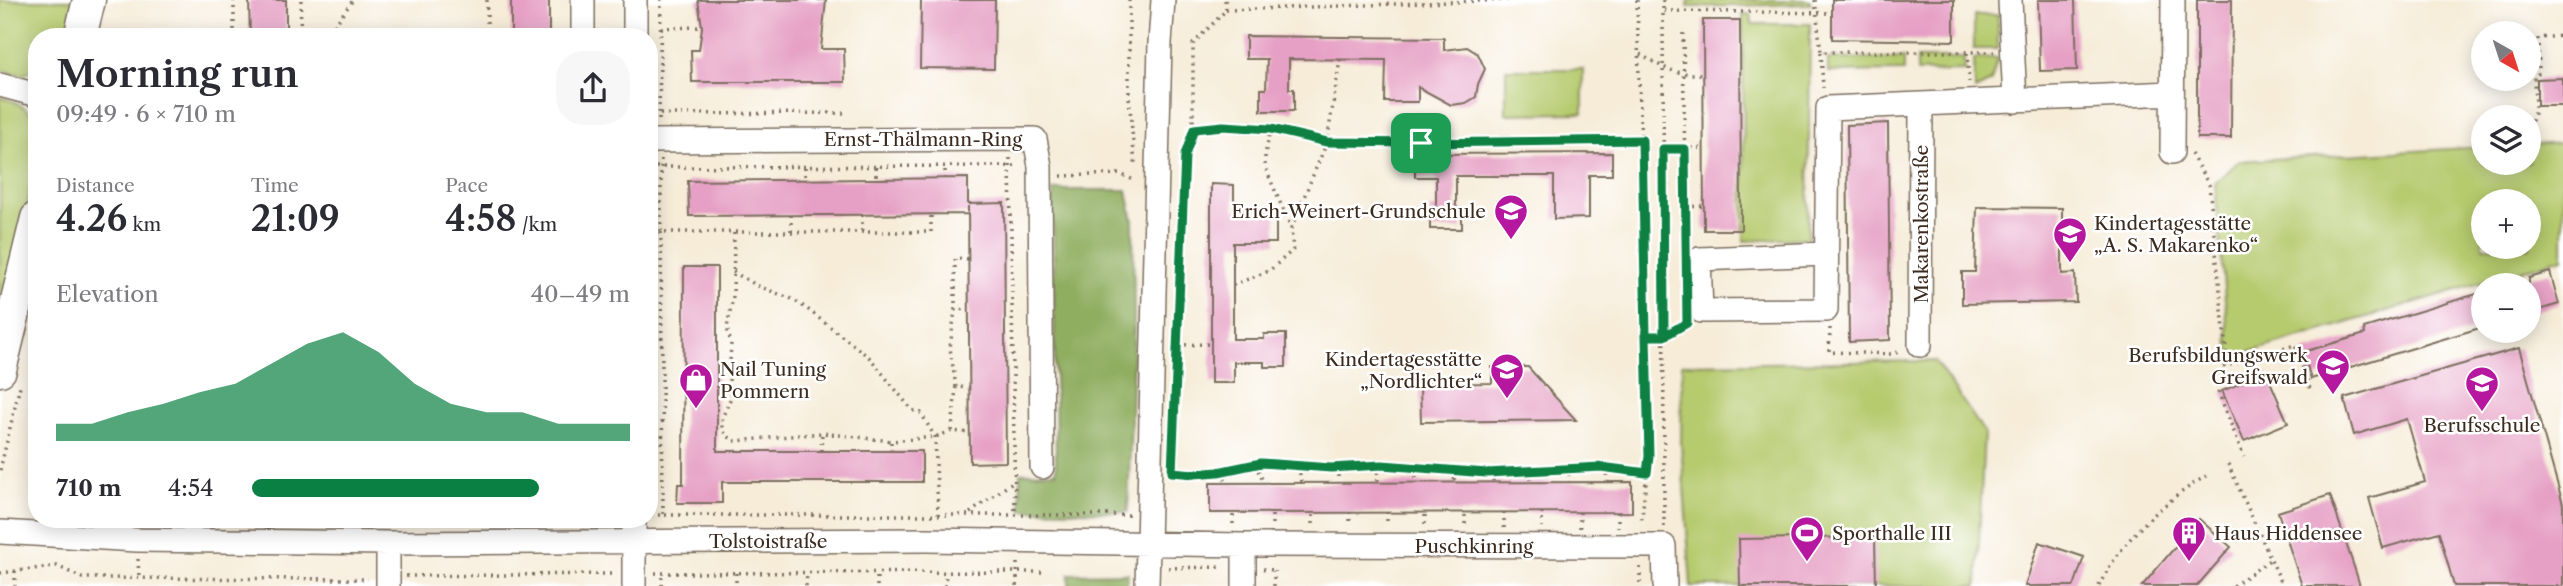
<!DOCTYPE html>
<html lang="en">
<head>
<meta charset="utf-8">
<style>
  :root { --surface:#fff; --page:#f7f7f7; --text:#2b2b33; --muted:#7c7c81; --accent:#0b8043 }
  body { margin:0; font-family:"Libre Caslon Text",serif; background:var(--page); color:var(--text); height:100vh; display:flex; flex-direction:column; font-size:26px; white-space:nowrap }
  * { box-sizing:border-box; margin:0 }
  p { font-size:23px; color:var(--muted) }
  .icon { flex:none; width:38px; height:38px; fill:none; stroke:currentColor; stroke-width:2; stroke-linecap:round; stroke-linejoin:round }
  .map { position:relative; flex:1; overflow:hidden }
  .sheet { position:absolute; left:28px; top:28px; width:630px; height:500px; display:flex; flex-direction:column; background:var(--surface); border-radius:28px; box-shadow:0 4px 18px #0003 }
  .sheet>* { flex:none }
  .needle { width:46px; rotate:141deg }
  .tools { position:absolute; left:2471px; top:21px; display:grid; gap:14px }
  .tools a { display:grid; place-items:center; width:70px; height:70px; border-radius:50%; background:var(--surface); box-shadow:0 4px 18px #0003; font-size:35px }
  .pin { position:absolute; display:grid; place-items:center; width:60px; height:60px; color:#fff; margin:-30px; border-radius:14px; box-shadow:0 4px 10px #0006 }
  .round { display:grid; place-items:center; flex:none; width:74px; height:74px; border-radius:28px; background:var(--page) }
  .overview { display:flex; align-items:center; justify-content:space-between; height:119px; padding:0 28px }
  h1 { font-size:38px; font-weight:600; line-height:52px }
  .figures { display:grid; grid-template-columns:repeat(3,1fr); gap:10px; height:119px; padding:7px 28px }
  .figures div { display:grid; align-content:center }
  .figures b { font-size:35px; font-weight:600 }
  .figures small { font-size:19px; font-weight:400 }
  .figures p { font-size:19px }
  .chart { height:196px; padding:14px 28px }
  .chart p { display:flex; justify-content:space-between }
  .chart svg { width:100%; height:126px; margin-top:7px; fill:var(--accent); opacity:.7 }
  ul { padding:0 28px; list-style:none; font-size:23px }
  li { display:grid; grid-template-columns:112px 84px 1fr; align-items:center; height:52px }
  li i { height:18px; border-radius:9px; background:var(--accent) }
  .map>svg:first-child { display:block }
</style>
</head>
<body>
<div class="map">
<svg width="2563" height="586" viewBox="0 0 2563 586">
  <rect width="100%" height="100%" fill="#fff"/>
  <filter id="ink" filterUnits="userSpaceOnUse"><feTurbulence type="fractalNoise" baseFrequency=".0143" numOctaves="2"/><feDisplacementMap in="SourceGraphic" scale="14" xChannelSelector="R" yChannelSelector="G"/><feConvolveMatrix kernelMatrix="1 2 1 2 8 2 1 2 1" color-interpolation-filters="sRGB"/></filter>
  <filter id="wash" filterUnits="userSpaceOnUse"><feTurbulence type="fractalNoise" baseFrequency=".00686" numOctaves="4" result="noise"/><feDisplacementMap in="SourceGraphic" scale="28" xChannelSelector="R" yChannelSelector="G"/><feGaussianBlur stdDeviation="1.57" result="paint"/><feColorMatrix in="noise" values="0 0 0 0 0 0 0 0 0 0 0 0 0 0 0 0 0 1.4 0 .05"/><feComposite in="paint" operator="in"/></filter>
  <g filter="url(#wash)">
    <rect width="100%" height="100%" fill="#f6ecd8"/>
    <path fill="#b6ca6e" stroke="#787a46" stroke-width="2" fill-rule="evenodd" d="M 0,0 L 75,0 L 68,31 L 63,37 L 37,37 L 37,68 L 22,75 L 0,70 Z
      M 1689,0 L 1810,0 L 1810,4 L 1688,7 Z
      M 1743,14 L 1751,14 L 1752,24 L 1810,24 L 1808,238 L 1744,241 Z
      M 1974,15 L 1998,15 L 1998,49 L 1974,49 Z
      M 1904,58 L 1904,71 L 1828,72 L 1828,59 Z
      M 1917,58 L 1964,58 L 1964,71 L 1917,72 Z
      M 1998,58 L 1991,82 L 1975,90 L 1974,59 Z
      M 1506,69 L 1583,69 L 1583,113 L 1506,114 Z
      M 0,97 C 47,109 40,137 33,178 L 0,318 Z
      M 2563,143 L 2563,258 L 2230,358 L 2215,183 L 2239,161 L 2483,147 L 2483,163 L 2529,163 L 2529,145 ZM 2483,201 L 2529,201 L 2529,247 L 2483,247 Z
      M 1935,361 L 1984,432 L 1977,586 L 1691,586 L 1681,444 L 1682,364 Z"/>
    <path fill="#90ae61" stroke="#666c40" stroke-width="2" d="M 1053,190 L 1127,190 L 1133,221 L 1134,318 L 1128,512 L 1021,510 L 1020,473 L 1056,472 Z
      M 1128,573 L 1127,586 L 1069,586 L 1069,574 Z"/>
    <g id="blocks">
      <path fill="#e6a0c5" d="M 249,0 L 286,0 L 286,37 L 250,37 Z
        M 511,0 L 549,0 L 549,37 L 511,37 Z
        M 698,0 L 826,0 L 821,49 L 844,49 L 845,82 L 692,82 L 691,50 L 699,50 L 702,27 Z
        M 921,0 L 995,0 L 994,69 L 920,68 Z
        M 1832,0 L 1954,0 L 1954,41 L 1832,39 Z
        M 2038,0 L 2075,0 L 2077,70 L 2040,71 Z
        M 2197,0 L 2232,0 L 2231,138 L 2197,138 Z
        M 1703,20 L 1740,20 L 1741,230 L 1704,230 Z
        M 1246,36 L 1444,38 L 1444,50 L 1467,47 L 1478,54 L 1485,69 L 1478,84 L 1476,97 L 1466,103 L 1451,105 L 1418,87 L 1418,102 L 1385,102 L 1386,60 L 1289,59 L 1289,89 L 1294,89 L 1294,111 L 1261,111 L 1261,89 L 1266,89 L 1267,59 L 1246,59 Z
        M 2563,78 L 2563,106 L 2537,106 L 2537,79 Z
        M 1888,123 L 1890,340 L 1849,342 L 1847,125 Z
        M 1612,153 L 1612,175 L 1589,175 L 1589,218 L 1554,219 L 1554,176 L 1456,176 L 1456,208 L 1462,208 L 1462,229 L 1430,229 L 1430,208 L 1436,208 L 1436,177 L 1415,177 L 1415,154 Z
        M 968,178 L 968,204 L 1004,203 L 1006,462 L 970,463 L 968,206 L 968,214 L 689,216 L 688,181 Z
        M 1211,184 L 1234,185 L 1234,210 L 1276,210 L 1276,243 L 1233,243 L 1233,339 L 1264,339 L 1264,334 L 1286,334 L 1286,367 L 1264,367 L 1264,362 L 1234,362 L 1234,383 L 1211,383 Z
        M 1977,207 L 2062,208 L 2062,274 L 2075,273 L 2076,302 L 1962,304 L 1962,272 L 1975,272 Z
        M 684,267 L 717,267 L 717,451 L 922,451 L 922,482 L 722,482 L 722,503 L 677,503 L 678,484 L 683,484 Z
        M 2550,272 L 2559,304 L 2529,313 L 2529,278 Z
        M 2483,292 L 2483,327 L 2311,379 L 2303,352 L 2365,334 L 2364,328 Z
        M 2519,348 L 2563,504 L 2563,586 L 2454,586 L 2439,532 L 2383,548 L 2369,498 L 2425,482 L 2407,419 L 2354,435 L 2344,398 Z
        M 1492,367 L 1528,367 L 1576,420 L 1421,422 L 1420,384 L 1492,383 Z
        M 2266,372 L 2288,423 L 2244,441 L 2222,391 Z
        M 1632,482 L 1632,512 L 1210,513 L 1210,483 Z
        M 2330,495 L 2356,573 L 2360,586 L 2302,586 L 2278,512 Z
        M 2199,519 L 2231,547 L 2197,586 L 2142,586 Z
        M 1875,537 L 1876,586 L 1740,586 L 1739,539 Z
        M 2039,542 L 2084,557 L 2074,586 L 2025,586 Z"/>
    </g>
  </g>
  <g filter="url(#ink)">
    <use href="#blocks" fill-opacity="0" stroke="#7c6e5f" stroke-width="2"/>
    <g fill="none" stroke-linecap="round" stroke-linejoin="round">
      <g stroke="#7c6e5f" stroke-width="26">
        <path id="street" d="M 2010,0 L 2015,101
          M 583,37 L 583,0
          M 635,37 L 635,0
          M 0,85 L 37,95
          M 649,141 L 1035,139 L 1040,166 L 1042,467
          M 2172,152 L 2173,0
          M 1825,254 L 1699,259 L 1701,311 L 1826,310 L 1828,108 L 2172,93
          M 1920,345 L 1921,104
          M 0,532 L 137,540 L 388,543 L 926,540 L 1244,545 L 1244,586
          M 1244,545 L 1664,546 L 1665,586
          M 388,586 L 388,543
          M 634,586 L 634,520
          M 1147,586 L 1160,43 L 1163,0"/>
      </g>
      <g stroke="#7c6e5f" stroke-width="35">
        <path id="secondary" d="M 80,37 L 89,0
          M 0,370 L 37,218"/>
      </g>
      <path stroke="#7c6e5f" stroke-width="3.5" stroke-dasharray="2 5" stroke-linecap="butt" d="M 234,0 L 234,37
        M 1129,0 L 1129,97 L 1135,164
        M 1637,0 L 1649,456 L 1641,524
        M 1663,0 L 1664,527
        M 1815,0 L 1821,52 L 1994,52
        M 1226,10 L 1509,0
        M 1664,11 L 1832,13
        M 661,28 L 702,27
        M 1683,33 L 1686,244
        M 300,37 L 301,0
        M 326,37 L 353,0
        M 487,37 L 487,0
        M 1821,52 L 1823,88
        M 1967,53 L 1969,82
        M 1640,54 C 1663,68 1675,75 1703,74
        M 659,113 L 661,0
        M 659,120 L 659,114 L 849,113
        M 2530,128 L 2535,109 L 2534,77 L 2539,73 L 2538,38 L 2563,36
        M 1193,129 L 1223,126 L 1271,129 L 1327,142 L 1641,140
        M 1663,149 L 1704,148
        M 2191,154 L 2209,185 L 2227,358 L 2217,389 L 2244,457
        M 1010,158 L 1015,514
        M 661,159 L 661,232 L 931,232 L 931,214
        M 649,167 L 1018,166
        M 805,167 L 805,180
        M 876,167 L 876,179
        M 1061,176 L 1120,174 L 1136,181
        M 945,179 L 945,166
        M 1686,207 L 1704,206
        M 791,215 L 791,232
        M 862,215 L 862,232
        M 1291,228 L 1327,142 L 1340,60
        M 661,232 L 663,515
        M 734,233 L 733,296 L 727,328 L 731,343 L 729,382 L 732,395 L 722,418 L 722,429 L 727,436 L 736,441 L 822,433
        M 733,272 L 758,286 L 792,299 L 806,308 L 870,358 L 912,410 L 921,413 L 935,437 L 938,514
        M 1233,285 L 1269,271 L 1293,250 L 1291,228 L 1265,167 L 1265,154 L 1271,129
        M 955,310 L 955,258 L 969,259
        M 1830,328 L 1829,352 L 1892,354 L 1902,351
        M 1646,336 L 1664,336 L 1686,323
        M 1178,345 L 1211,344
        M 2223,367 L 2295,345 L 2310,389
        M 956,387 L 950,348 L 955,310 L 969,309
        M 952,431 L 956,387 L 970,388
        M 821,451 L 822,433 L 891,441
        M 891,451 L 891,441 L 935,437 L 952,431 L 970,433
        M 1173,456 L 1185,155 L 1193,129 L 1193,44 L 1226,10 L 1225,0
        M 1255,464 L 1264,483
        M 2228,464 L 2283,586
        M 1377,465 L 1378,483
        M 1299,466 L 1301,483
        M 1606,467 L 1607,483
        M 1338,468 L 1338,483
        M 1416,469 L 1416,483
        M 0,470 L 20,386
        M 1453,471 L 1455,483
        M 1530,471 L 1531,483
        M 1172,472 L 1194,474 L 1218,472 L 1261,463 L 1330,468 L 1382,465 L 1487,473 L 1601,467 L 1647,473
        M 1222,472 L 1226,483
        M 1493,472 L 1493,483
        M 1569,483 L 1569,468
        M 1350,512 L 1350,524
        M 1387,512 L 1387,524
        M 1504,512 L 1504,528
        M 1542,512 L 1542,527
        M 1618,512 L 1618,527
        M 970,513 L 1014,481
        M 651,515 L 1130,515
        M 1233,524 L 1233,513
        M 1272,524 L 1272,512
        M 1313,524 L 1313,512
        M 1425,524 L 1425,512
        M 1465,524 L 1465,512
        M 1580,528 L 1580,512
        M 138,559 L 139,578
        M 1640,567 L 1640,586
        M 1168,568 L 1223,567
        M 1263,569 L 1274,570
        M 15,571 L 15,586
        M 0,573 L 57,566 L 82,578 L 368,579
        M 655,573 L 1045,572
        M 736,573 L 736,586
        M 406,576 L 615,574
        M 662,586 L 662,574
        M 806,586 L 807,573
        M 877,586 L 877,572
        M 945,586 L 946,572
        M 1017,586 L 1017,560
        M 1274,586 L 1274,571
        M 2099,586 C 2122,539 2162,503 2206,476
        M 2233,586 L 2271,559"/>
      <use href="#street" stroke="#fff" stroke-width="23"/>
      <use href="#secondary" stroke="#fff" stroke-width="32"/>
    </g>
  </g>
  <g fill="none" stroke-linecap="round" stroke-linejoin="round" filter="url(#ink)">
    <g stroke="#fff" stroke-width="14">
      <path id="route" d="M 1421,143 L 1327,142 L 1271,129 L 1223,126 L 1194,129 L 1185,155 L 1172,472 L 1194,474 L 1218,472 L 1261,463 L 1331,468 L 1382,465 L 1487,473 L 1601,467 L 1647,473 L 1649,456 L 1646,336 L 1664,336 L 1663,149 L 1685,149 L 1687,323 L 1664,336 L 1646,336 L 1642,140 L 1421,143"/>
    </g>
    <use href="#route" stroke="#0b8043" stroke-width="9"/>
  </g>
  <defs>
    <g id="school-pin" transform="scale(1.75)"><path d="M0 17L-7.5 6A9.5 9.5 0 1 1 7.5 6Z" fill="#b5179e" stroke="#fff"/><path d="M0-5L7-2L0 1L-7-2ZM-4 1L0 2.5L4 1V4Q0 6-4 4Z" fill="#fff"/></g>
    <g id="university-pin" transform="scale(1.75)"><path d="M0 17L-7.5 6A9.5 9.5 0 1 1 7.5 6Z" fill="#b5179e" stroke="#fff"/><path d="M0-5L7-2L0 1L-7-2ZM-4 1L0 2.5L4 1V4Q0 6-4 4Z" fill="#fff"/></g>
    <g id="shop-pin" transform="scale(1.75)"><path d="M0 17L-7.5 6A9.5 9.5 0 1 1 7.5 6Z" fill="#b5179e" stroke="#fff"/><path d="M-5-2.5h2.3a2.7 3.5 0 0 1 5.4 0H5L5.5 6h-11ZM-1.5-2.5h3a1.5 2.3 0 0 0-3 0Z" fill="#fff"/></g>
    <g id="stadium-pin" transform="scale(1.75)"><path d="M0 17L-7.5 6A9.5 9.5 0 1 1 7.5 6Z" fill="#b5179e" stroke="#fff"/><path d="M0-5a6.5 5 0 1 0 0 10a6.5 5 0 1 0 0-10ZM-3.5-1.8h7v3.6h-7Z" fill="#fff"/></g>
    <g id="building-pin" transform="scale(1.75)"><path d="M0 17L-7.5 6A9.5 9.5 0 1 1 7.5 6Z" fill="#b5179e" stroke="#fff"/><path d="M-4-6H4V6H1V3H-1V6H-4ZM-2.5-4.3h1.7v1.8h-1.7ZM.8-4.3h1.7v1.8H.8ZM-2.5-1h1.7V.8h-1.7ZM.8-1h1.7V.8H.8Z" fill="#fff"/></g>
  </defs>
  <g fill-rule="evenodd">
    <use href="#school-pin" x="1511" y="211"/>
    <use href="#school-pin" x="2070" y="234"/>
    <use href="#university-pin" x="2333" y="366"/>
    <use href="#school-pin" x="1507" y="370"/>
    <use href="#shop-pin" x="696" y="380"/>
    <use href="#school-pin" x="2482" y="383"/>
    <use href="#stadium-pin" x="1807" y="533"/>
    <use href="#building-pin" x="2189" y="533"/>
  </g>
  <g text-anchor="middle" dominant-baseline="central" stroke-width="5" stroke-linejoin="round" paint-order="stroke">
    <g font-size="19" fill="#3b2a1e" stroke="#fff">
      <text x="923" y="139">Ernst-Thälmann-Ring</text>
      <text transform="translate(1921 224) rotate(-90)">Makarenkostraße</text>
      <text x="768" y="541">Tolstoistraße</text>
      <text x="1474" y="546">Puschkinring</text>
    </g>
    <g font-size="19" fill="#3b2a1e" stroke="#fff" text-anchor="start">
      <text x="1486" y="211" text-anchor="end">Erich-Weinert-Grundschule</text>
      <text x="2094" y="223">Kindertagesstätte<tspan x="2094" dy="22">„A. S. Makarenko“</tspan></text>
      <text x="2308" y="355" text-anchor="end">Berufsbildungswerk<tspan x="2308" dy="22">Greifswald</tspan></text>
      <text x="1482" y="359" text-anchor="end">Kindertagesstätte<tspan x="1482" dy="22">„Nordlichter“</tspan></text>
      <text x="720" y="369">Nail Tuning<tspan x="720" dy="22">Pommern</tspan></text>
      <text x="2482" y="425" text-anchor="middle">Berufsschule</text>
      <text x="1832" y="533">Sporthalle III</text>
      <text x="2214" y="533">Haus Hiddensee</text>
    </g>
  </g>
</svg>
<div class="tools">
<a><svg class="needle" viewBox="-14 -14 28 28"><path d="M0-13l5 13h-10z" fill="#e53935"/><path d="M0 13l5-13h-10z" fill="#7c7c81"/></svg></a>
<a><svg class="icon" aria-label="layers" viewBox="0 0 24 24"><path d="M12 4l9 5-9 5-9-5zM3 14l9 5 9-5"/></svg></a>
<a>+</a>
<a>−</a>
</div>
<div class="pin" style="left:1421px;top:143px;background:#1e9e55"><svg class="icon" aria-label="arrive" viewBox="0 0 24 24"><path d="M6 21V4h12l-3 4 3 4H6"/></svg></div>
<section class="sheet">
<div class="overview"><div><h1>Morning run</h1><p>09:49 · 6 × 710 m</p></div><a class="round"><svg class="icon" aria-label="share" viewBox="0 0 24 24"><path d="M12 15V3M7 8l5-5 5 5M5 13v7h14v-7"/></svg></a></div>
<div class="figures">
<div><p>Distance</p><b>4.26<small> km</small></b></div>
<div><p>Time</p><b>21:09</b></div>
<div><p>Pace</p><b>4:58<small> /km</small></b></div>
</div>
<div class="chart"><p><span>Elevation</span>40–49 m</p>
<svg viewBox="0 0 160 44" preserveAspectRatio="none"><path d="M0 44V38L10 38L20 34L30 31L40 27L50 24L60 17L70 10L80 6L90 13L100 24L110 31L120 34L130 34L140 38L150 38L160 38V44z"/></svg>
</div>
<ul>
<li><b>710 m</b>4:54<i style="width:76%"></i></li>
</ul>
</section>
</div>
</body>
</html>
